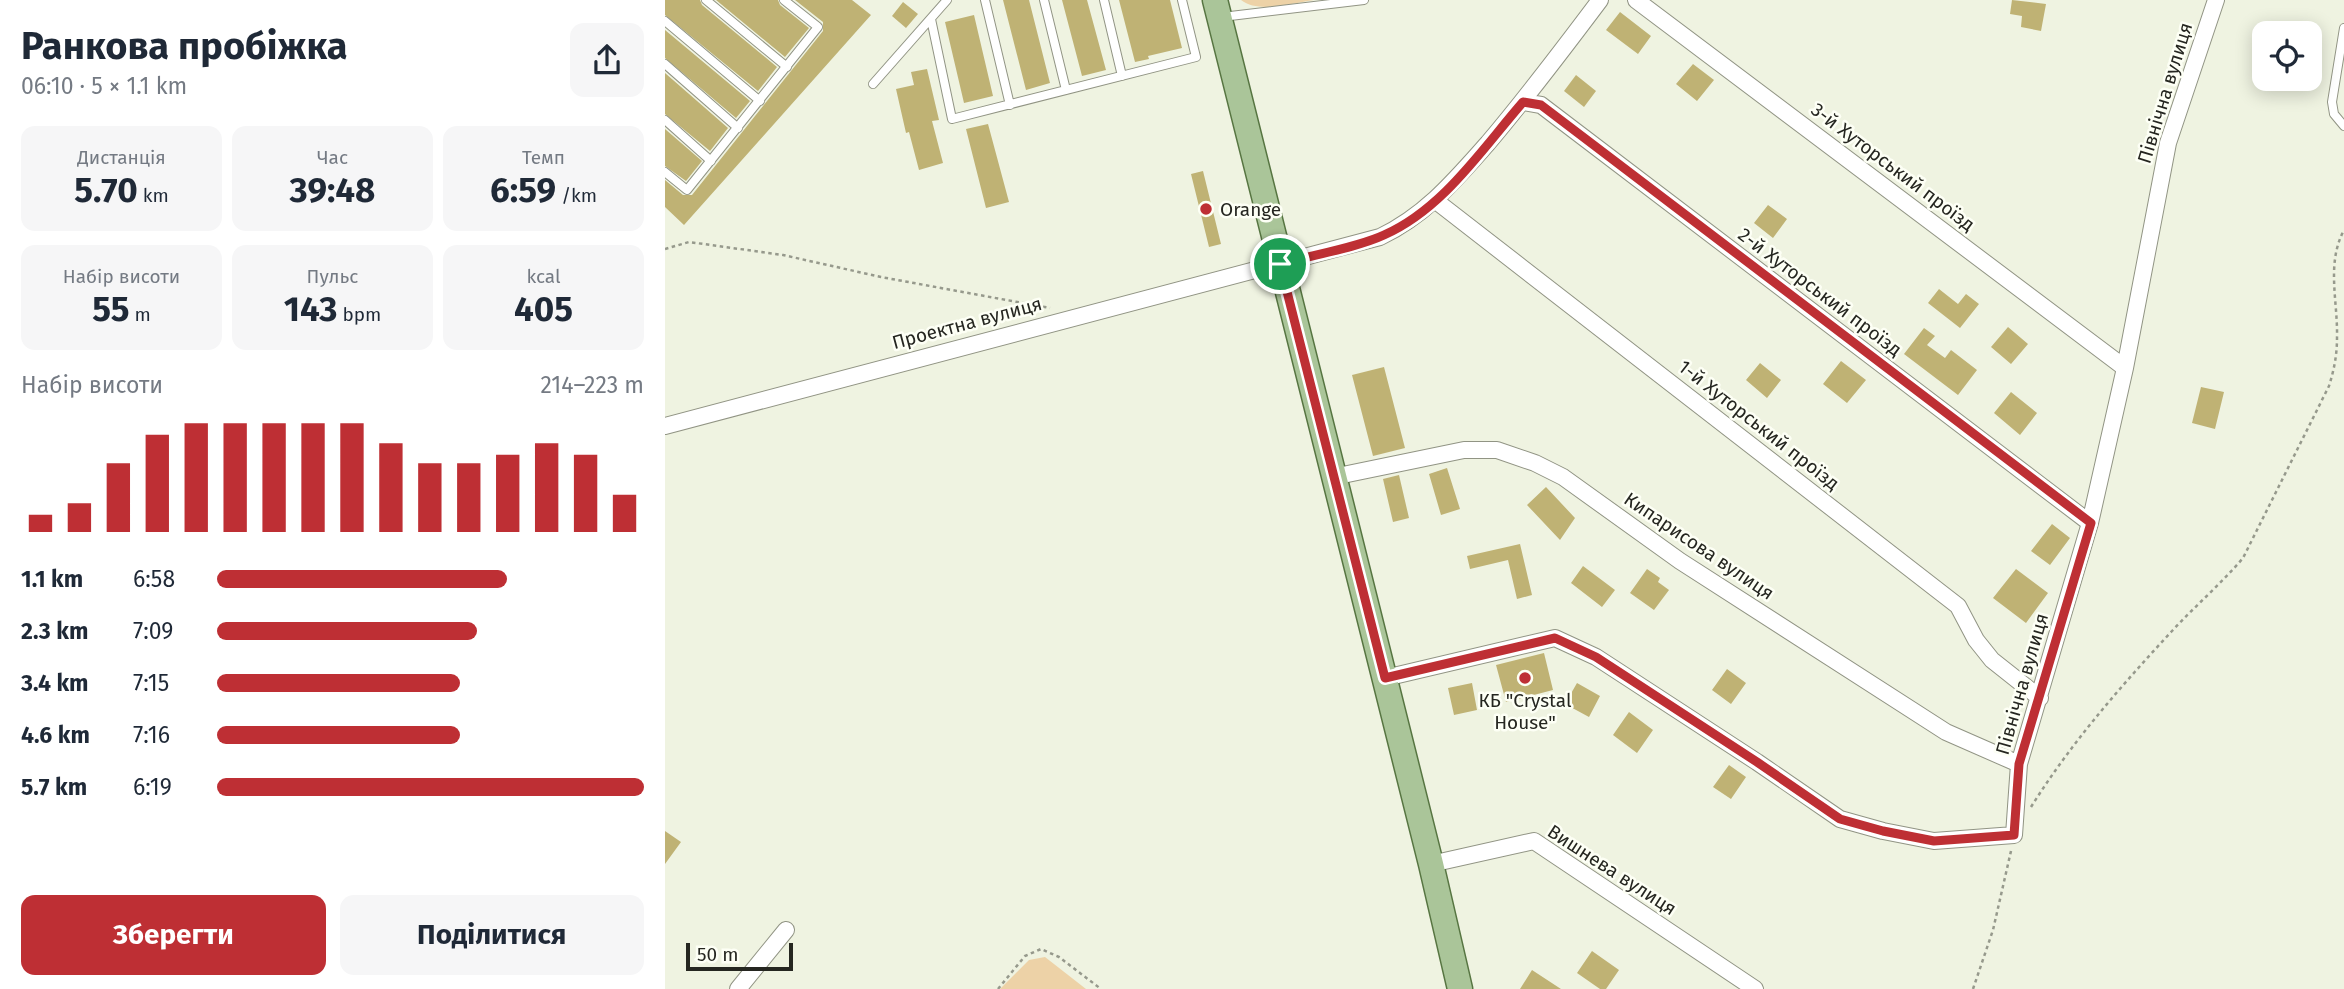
<!DOCTYPE html>
<html lang="uk">
<head>
<meta charset="utf-8">
<style>
  :root { --surface:#fff; --page:#f6f6f7; --text:#1f2937; --muted:#747a83; --accent:#be2f34 }
  body { margin:0; font-family:"Fira Sans",sans-serif; background:var(--page); color:var(--text); height:100vh; display:flex; flex-direction:column; font-size:26px; white-space:nowrap }
  * { box-sizing:border-box; margin:0 }
  p { font-size:23px; color:var(--muted) }
  .icon { flex:none; width:38px; height:38px; fill:none; stroke:currentColor; stroke-width:2; stroke-linecap:round; stroke-linejoin:round }
  .map { position:relative; flex:1; overflow:hidden }
  .side { display:flex; flex-direction:column; background:var(--surface); width:665px }
  .side>* { flex:none }
  .controls { position:absolute; left:1587px; top:21px; display:grid; gap:14px }
  .controls a { display:grid; place-items:center; width:70px; height:70px; border-radius:14px; background:var(--surface); box-shadow:0 4px 18px #0003; font-size:35px }
  .scale { position:absolute; left:21px; bottom:18px; width:107px; box-sizing:border-box; padding-left:7px; border:4px solid #252620; border-top:0; font-size:19px; line-height:24px; white-space:nowrap; color:#252620; -webkit-text-stroke:5px #fdfff5; paint-order:stroke }
  .pin { position:absolute; display:grid; place-items:center; width:60px; height:60px; color:#fff; margin:-30px; border:4px solid #fff; border-radius:50%; box-shadow:0 2px 7px #0007 }
  .round { display:grid; place-items:center; flex:none; width:74px; height:74px; border-radius:14px; background:var(--page) }
  .headline { display:flex; align-items:center; justify-content:space-between; height:119px; padding:0 21px }
  h1 { font-size:38px; font-weight:700; line-height:52px }
  .metrics { display:grid; grid-template-columns:repeat(3,1fr); gap:10px; height:119px; padding:7px 21px }
  .metrics div { display:grid; align-content:center; border-radius:14px; background:var(--page); text-align:center }
  .metrics b { font-size:35px; font-weight:700 }
  .metrics small { font-size:19px; font-weight:400 }
  .metrics p { font-size:19px }
  .chart { height:196px; padding:14px 21px }
  .chart p { display:flex; justify-content:space-between }
  .chart svg { width:100%; height:126px; margin-top:7px; stroke:var(--accent); stroke-width:6 }
  .button { display:flex; gap:14px; margin-top:auto; padding:14px 21px }
  .button a { flex:1; height:80px; border-radius:14px; background:var(--accent); color:#fff; font-size:28px; font-weight:700; line-height:80px; text-align:center }
  .button a+a { background:var(--page); color:var(--text) }
  ul { padding:0 21px; list-style:none; font-size:23px }
  li { display:grid; grid-template-columns:112px 84px 1fr; align-items:center; height:52px }
  li i { height:18px; border-radius:9px; background:var(--accent) }
  main { display:flex; flex:1; min-height:0 }
  .map>svg:first-child { display:block }
</style>
</head>
<body>
<main>
<section class="side">
<div class="headline"><div><h1>Ранкова пробіжка</h1><p>06:10 · 5 × 1.1 km</p></div><a class="round"><svg class="icon" aria-label="share" viewBox="0 0 24 24"><path d="M12 15V3M7 8l5-5 5 5M5 13v7h14v-7"/></svg></a></div>
<div class="metrics">
<div><p>Дистанція</p><b>5.70<small> km</small></b></div>
<div><p>Час</p><b>39:48</b></div>
<div><p>Темп</p><b>6:59<small> /km</small></b></div>
</div>
<div class="metrics">
<div><p>Набір висоти</p><b>55<small> m</small></b></div>
<div><p>Пульс</p><b>143<small> bpm</small></b></div>
<div><p>kcal</p><b>405</b></div>
</div>
<div class="chart"><p><span>Набір висоти</span>214–223 m</p>
<svg viewBox="0 0 160 44" preserveAspectRatio="none"><path d="M5 44V38M15 44V34M25 44V20M35 44V10M45 44V6M55 44V6M65 44V6M75 44V6M85 44V6M95 44V13M105 44V20M115 44V20M125 44V17M135 44V13M145 44V17M155 44V31"/></svg>
</div>
<ul>
<li><b>1.1 km</b>6:58<i style="width:68%"></i></li>
<li><b>2.3 km</b>7:09<i style="width:61%"></i></li>
<li><b>3.4 km</b>7:15<i style="width:57%"></i></li>
<li><b>4.6 km</b>7:16<i style="width:57%"></i></li>
<li><b>5.7 km</b>6:19<i style="width:100%"></i></li>
</ul>
<div class="button"><a>Зберегти</a><a>Поділитися</a></div>
</section>
<div class="map">
<svg width="1679" height="989" viewBox="0 0 1679 989">
  <rect width="100%" height="100%" fill="#eff3e1"/>
  <path fill="#edd2a7" d="M 576,0 L 649,0 C 627,3 594,14 576,0 Z
    M 380,957 L 421,989 L 335,989 L 364,960 Z"/>
  <path fill="#bfb274" d="M 0,0 L 35,0 L 37,5 L 112,67 L 93,91 L 0,15 Z
    M 51,0 L 113,0 L 115,5 L 144,28 L 120,57 Z
    M 130,0 L 187,0 L 206,15 L 19,225 L 0,207 L 0,180 L 18,195 L 27,195 L 158,31 L 158,22 Z
    M 338,0 L 364,0 L 385,83 L 361,90 Z
    M 397,0 L 422,0 L 441,70 L 417,76 Z
    M 454,0 L 505,0 L 517,48 L 483,56 L 484,59 L 470,62 Z
    M 1347,0 L 1381,4 L 1376,31 L 1356,27 L 1357,16 L 1345,14 Z
    M 238,2 L 253,14 L 241,28 L 227,16 Z
    M 955,12 L 986,36 L 973,54 L 941,30 Z
    M 309,15 L 328,96 L 299,103 L 280,22 Z
    M 0,30 L 85,101 L 71,118 L 0,58 Z
    M 1028,64 L 1049,80 L 1032,101 L 1011,84 Z
    M 262,69 L 274,120 L 267,121 L 278,163 L 254,170 L 244,132 L 241,133 L 231,89 L 249,85 L 246,72 Z
    M 0,73 L 63,128 L 45,151 L 0,114 Z
    M 911,75 L 931,91 L 919,107 L 899,91 Z
    M 323,124 L 344,202 L 321,208 L 301,129 Z
    M 0,129 L 37,161 L 21,181 L 0,166 Z
    M 538,171 L 556,244 L 544,247 L 526,174 Z
    M 1103,205 L 1122,219 L 1108,238 L 1089,223 Z
    M 1274,289 L 1293,304 L 1301,294 L 1314,304 L 1295,328 L 1263,303 Z
    M 1343,327 L 1363,344 L 1346,364 L 1326,347 Z
    M 1259,328 L 1270,336 L 1262,345 L 1280,358 L 1286,350 L 1312,370 L 1293,395 L 1239,354 Z
    M 1176,361 L 1201,380 L 1182,403 L 1158,384 Z
    M 1095,363 L 1116,380 L 1102,398 L 1081,380 Z
    M 719,367 L 740,448 L 708,456 L 687,375 Z
    M 1536,387 L 1559,392 L 1550,429 L 1527,423 Z
    M 1346,392 L 1372,413 L 1355,435 L 1329,413 Z
    M 782,468 L 795,509 L 776,515 L 764,474 Z
    M 734,475 L 744,518 L 728,522 L 718,479 Z
    M 881,487 L 910,518 L 895,540 L 862,505 Z
    M 1387,524 L 1405,538 L 1385,565 L 1366,551 Z
    M 855,544 L 867,595 L 852,599 L 843,560 L 805,569 L 802,556 Z
    M 918,566 L 950,590 L 937,607 L 906,583 Z
    M 982,569 L 995,578 L 993,582 L 1004,590 L 989,610 L 965,593 Z
    M 1351,569 L 1383,593 L 1361,623 L 1328,598 Z
    M 879,653 L 888,690 L 841,702 L 831,665 Z
    M 1062,669 L 1081,683 L 1066,704 L 1047,690 Z
    M 807,683 L 812,710 L 789,715 L 783,688 Z
    M 912,683 L 935,696 L 924,717 L 900,704 Z
    M 964,712 L 988,730 L 972,753 L 948,735 Z
    M 1064,765 L 1081,777 L 1066,799 L 1048,787 Z
    M 0,831 L 16,842 L 0,864 Z
    M 927,951 L 954,970 L 941,989 L 935,989 L 912,973 Z
    M 867,970 L 896,989 L 855,989 Z"/>
  <g fill="none" stroke-linecap="round" stroke-linejoin="round">
    <g stroke="#919484" stroke-width="10">
      <path id="service" d="M 41,0 L 122,67
        M 320,0 L 345,105
        M 379,0 L 401,90
        M 439,0 L 457,76
        M 557,17 L 699,0
        M 266,19 L 287,119 L 531,57 L 517,0
        M 0,21 L 95,101
        M 1679,28 L 1667,102 L 1669,114 L 1679,126
        M 0,64 L 73,128
        M 208,84 L 282,0
        M 0,120 L 46,161
        M 0,172 L 22,190 L 153,27 L 119,0"/>
    </g>
    <g stroke="#919484" stroke-width="18">
      <path id="minor" d="M 971,0 L 1460,368
        M 858,102 L 876,105 L 1425,523
        M 771,201 L 1293,606 L 1311,640 L 1327,660 L 1375,698
        M 0,426 L 715,237 C 761,215 790,180 823,143 C 862,97 899,48 935,0
        M 668,477 L 799,450 L 832,450 L 870,463 L 898,477 L 1015,561 L 1281,732 L 1354,764
        M 720,678 L 890,638 L 931,657 L 1092,762 L 1175,819 L 1218,831 L 1269,841 L 1349,835 L 1354,764 L 1425,523 L 1460,368 L 1503,143 L 1551,0
        M 766,864 L 869,841 L 1090,989
        M 73,989 L 121,930"/>
    </g>
    <g stroke="#577542" stroke-width="27">
      <path id="primary" d="M 550,0 L 766,864 L 795,989"/>
    </g>
    <path stroke="#96998c" stroke-width="2.5" stroke-dasharray="3.5 3.5" stroke-linecap="butt" d="M 0,249 L 24,242 L 118,255 L 216,277 L 385,308
      M 1366,807 C 1406,743 1456,686 1507,631 C 1530,606 1556,584 1578,558 L 1664,386 C 1669,370 1672,355 1672,338 C 1673,301 1661,264 1679,230
      M 333,989 L 360,956 L 376,949 L 394,957 L 436,989
      M 1308,989 L 1328,930 L 1346,851"/>
    <use href="#service" stroke="#fff" stroke-width="8"/>
    <use href="#minor" stroke="#fff" stroke-width="16"/>
    <use href="#primary" stroke="#aac599" stroke-width="24"/>
  </g>
  <g fill="none" stroke-linecap="round" stroke-linejoin="round">
    <g stroke="#fff" stroke-width="14">
      <path id="route" d="M 858,102 L 876,105 L 1426,523 L 1354,764 L 1349,835 L 1269,841 L 1218,831 L 1175,819 L 1092,762 L 931,657 L 890,638 L 720,678 L 615,264 C 646,255 691,248 719,235 C 778,209 817,149 858,102 Z"/>
    </g>
    <use href="#route" stroke="#be2f34" stroke-width="9"/>
  </g>
  <g fill="#be2f34" stroke="#fdfff5" stroke-width="2.5">
    <circle cx="541" cy="209" r="7"/>
    <circle cx="860" cy="678" r="7"/>
  </g>
  <g text-anchor="middle" dominant-baseline="central" stroke-width="5" stroke-linejoin="round" paint-order="stroke">
    <g font-size="19" fill="#252620" stroke="#fdfff5">
      <text transform="translate(1500 93) rotate(-73)">Північна вулиця</text>
      <text transform="translate(1228 167) rotate(37)">3-й Хуторський проїзд</text>
      <text transform="translate(1155 292) rotate(37)">2-й Хуторський проїзд</text>
      <text transform="translate(302 323) rotate(-15)">Проектна вулиця</text>
      <text transform="translate(1094 425) rotate(38)">1-й Хуторський проїзд</text>
      <text transform="translate(1034 546) rotate(34)">Кипарисова вулиця</text>
      <text transform="translate(1357 684) rotate(-74)">Північна вулиця</text>
      <text transform="translate(947 870) rotate(33)">Вишнева вулиця</text>
    </g>
    <g font-size="19" fill="#252620" stroke="#fdfff5" text-anchor="start">
      <text x="555" y="209">Orange</text>
      <text x="860" y="700" text-anchor="middle">КБ "Crystal<tspan x="860" dy="22">House"</tspan></text>
    </g>
  </g>
</svg>
<div class="controls">
<a><svg class="icon" aria-label="locate" viewBox="0 0 24 24"><circle cx="12" cy="12" r="6"/><path d="M12 2v4M12 18v4M2 12h4M18 12h4"/></svg></a>
</div>
<div class="scale">50 m</div>
<div class="pin" style="left:615px;top:264px;background:#1e9e55"><svg class="icon" aria-label="arrive" viewBox="0 0 24 24"><path d="M6 21V4h12l-3 4 3 4H6"/></svg></div>
</div>
</main>
</body>
</html>
